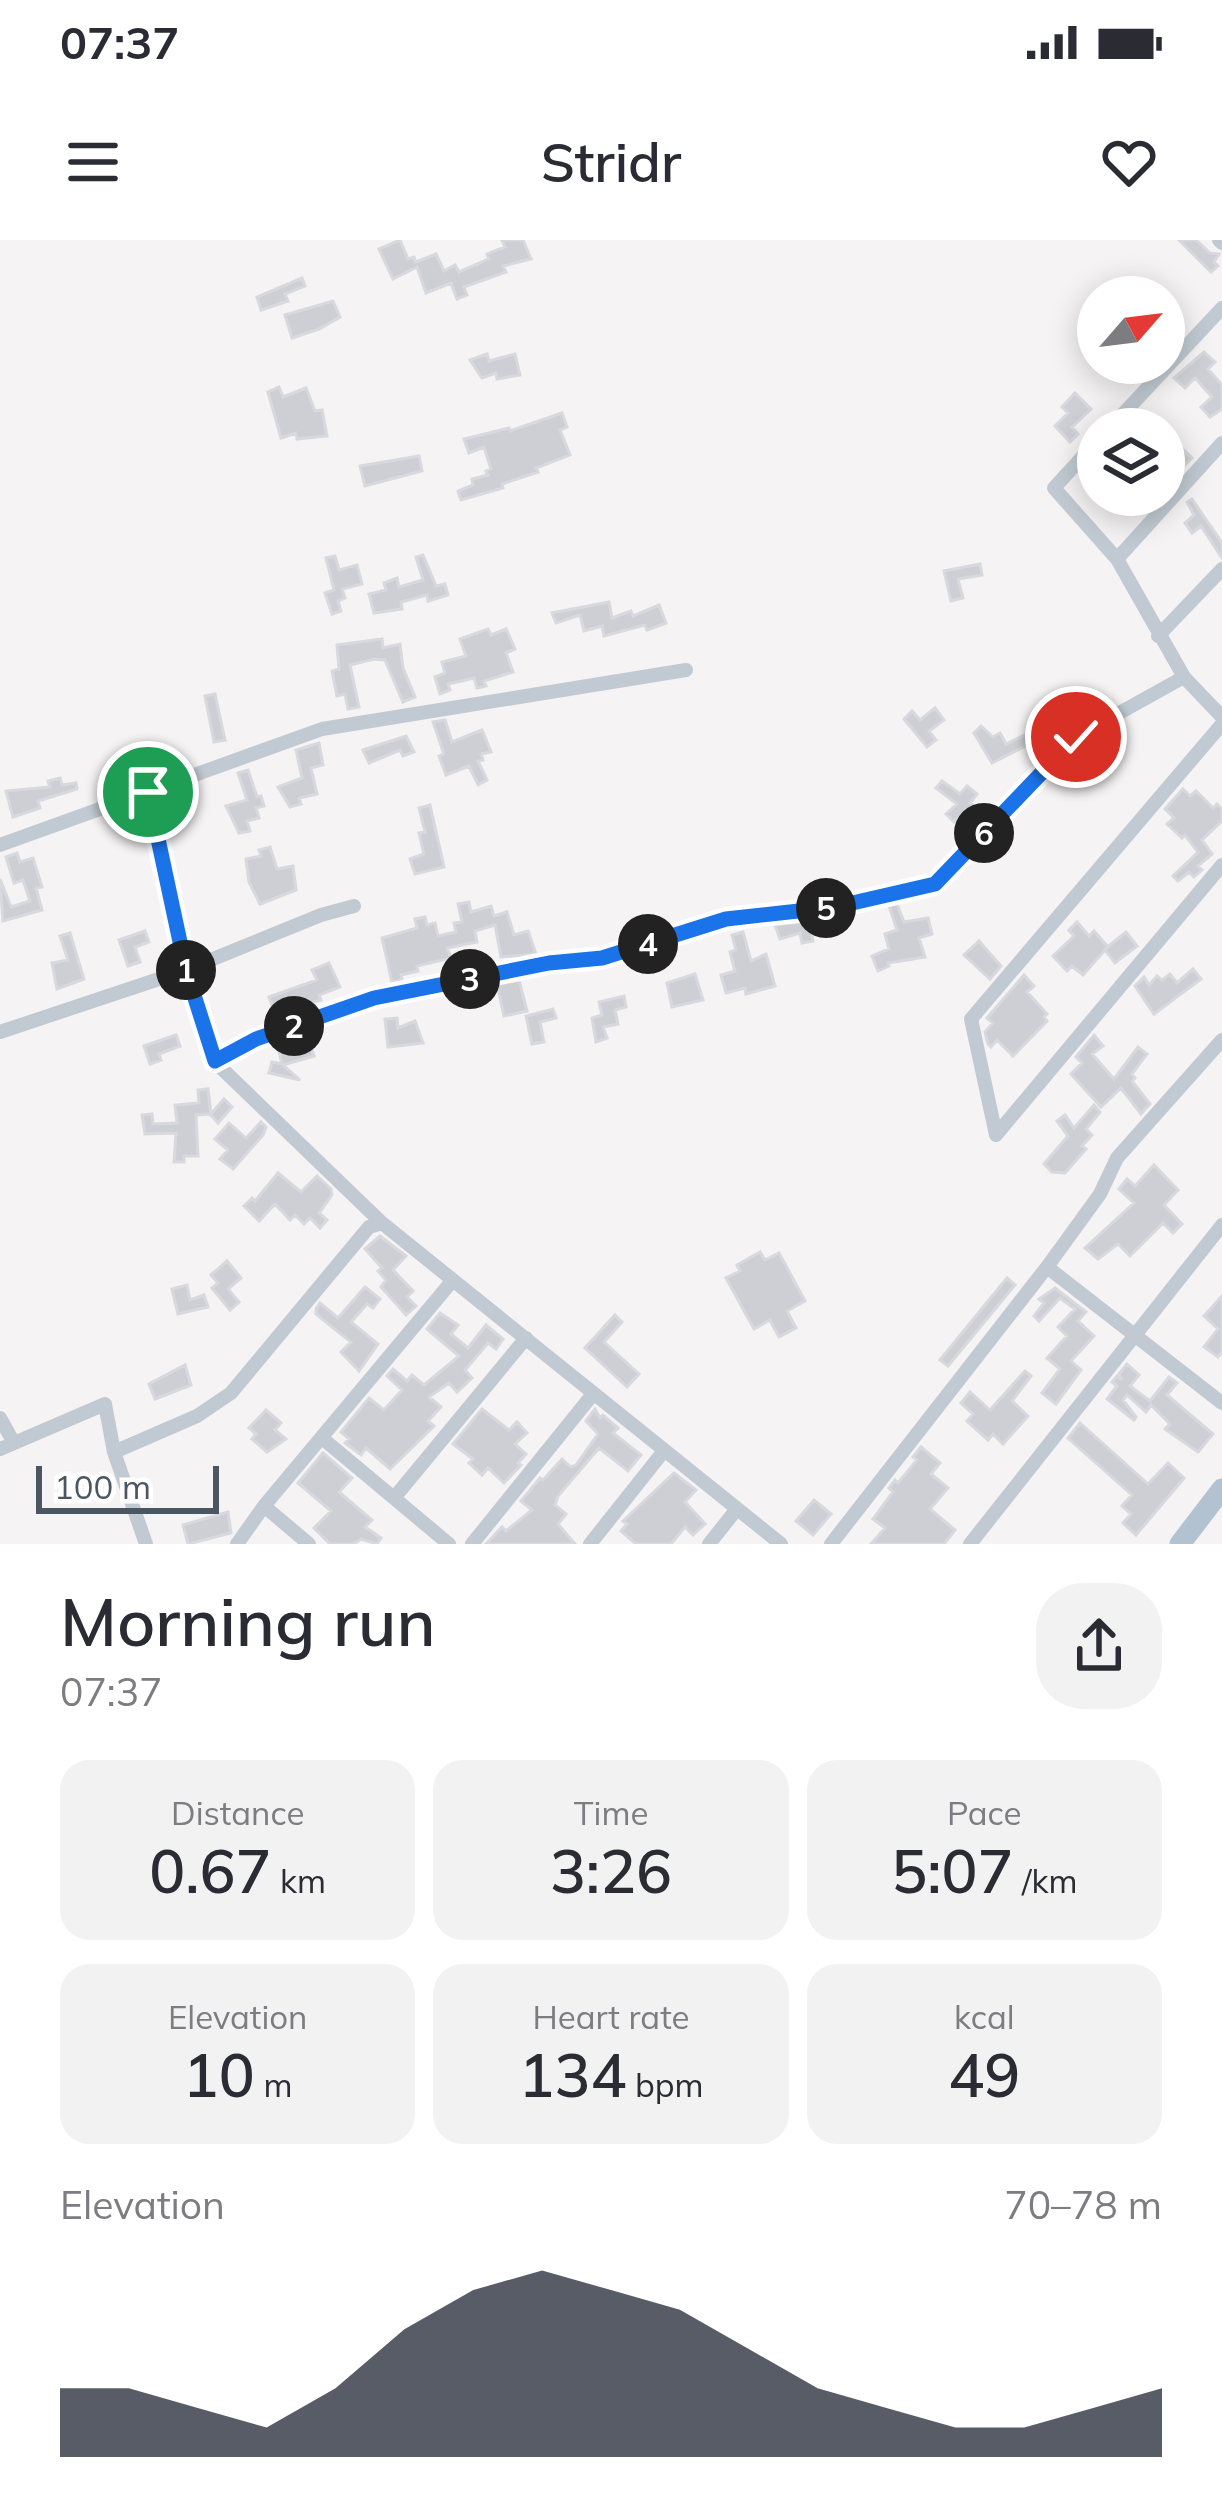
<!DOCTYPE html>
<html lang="en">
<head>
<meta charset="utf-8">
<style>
  :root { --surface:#fff; --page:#f2f2f3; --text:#2b2b33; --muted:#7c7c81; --accent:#111827 }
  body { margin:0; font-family:Mulish,sans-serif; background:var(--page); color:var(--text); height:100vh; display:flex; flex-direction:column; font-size:45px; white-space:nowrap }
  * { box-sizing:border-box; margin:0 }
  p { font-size:39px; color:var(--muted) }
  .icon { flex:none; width:66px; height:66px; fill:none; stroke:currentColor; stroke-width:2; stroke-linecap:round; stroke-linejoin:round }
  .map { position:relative; height:1304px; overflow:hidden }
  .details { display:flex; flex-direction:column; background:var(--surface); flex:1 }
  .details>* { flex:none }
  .needle { width:78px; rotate:62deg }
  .buttons { position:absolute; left:1077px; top:36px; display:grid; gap:24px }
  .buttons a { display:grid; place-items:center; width:108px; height:108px; border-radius:50%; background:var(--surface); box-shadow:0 6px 30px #0003; font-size:60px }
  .scale { position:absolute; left:36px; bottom:30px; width:183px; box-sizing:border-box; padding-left:12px; border:6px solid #4a5661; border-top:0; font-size:33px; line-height:42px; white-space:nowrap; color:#4a5661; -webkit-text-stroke:9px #fff; paint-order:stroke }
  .pin { position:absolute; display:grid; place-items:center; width:102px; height:102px; color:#fff; margin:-51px; border:6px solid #fff; border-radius:50%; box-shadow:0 3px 12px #0007 }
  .km { position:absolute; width:60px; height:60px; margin:-30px; border-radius:50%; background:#222; color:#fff; font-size:33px; line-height:60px; text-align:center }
  .round { display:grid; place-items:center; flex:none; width:126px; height:126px; border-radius:48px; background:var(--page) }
  .overview { display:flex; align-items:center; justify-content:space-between; height:204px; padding:0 60px }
  h1 { font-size:66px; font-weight:600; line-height:90px }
  .stats { display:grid; grid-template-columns:repeat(3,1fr); gap:18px; height:204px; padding:12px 60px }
  .stats div { display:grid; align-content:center; border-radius:30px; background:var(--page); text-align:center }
  .stats b { font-size:60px; font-weight:600 }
  .stats small { font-size:33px; font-weight:400 }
  .stats p { font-size:33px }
  .chart { height:336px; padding:24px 60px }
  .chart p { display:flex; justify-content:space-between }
  .chart svg { width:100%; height:216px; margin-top:12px; fill:var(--accent); opacity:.7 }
  .status { display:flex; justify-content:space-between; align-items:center; height:84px; padding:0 60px; background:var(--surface); direction:ltr }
  .status svg { height:33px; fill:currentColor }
  header { display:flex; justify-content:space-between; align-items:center; height:156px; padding:0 60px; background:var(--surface); font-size:54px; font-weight:600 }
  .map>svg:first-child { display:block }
</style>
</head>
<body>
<div class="status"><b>07:37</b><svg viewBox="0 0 49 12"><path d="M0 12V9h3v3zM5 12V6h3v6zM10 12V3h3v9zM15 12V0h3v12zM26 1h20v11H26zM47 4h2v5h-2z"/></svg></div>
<header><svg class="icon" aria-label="menu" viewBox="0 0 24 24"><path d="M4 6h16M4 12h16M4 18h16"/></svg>Stridr<svg class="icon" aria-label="heart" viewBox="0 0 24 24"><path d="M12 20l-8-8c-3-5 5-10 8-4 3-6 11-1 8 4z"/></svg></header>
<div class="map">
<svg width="1222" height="1304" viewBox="0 0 1222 1304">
  <rect width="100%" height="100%" fill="#f5f3f3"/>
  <path fill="#cdcfd5" stroke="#d7d9de" stroke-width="3" d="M 400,0 L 408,19 L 414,17 L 416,22 L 436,14 L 444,31 L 455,25 L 459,32 L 489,19 L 487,14 L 505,7 L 502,0 L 523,0 L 531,19 L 503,26 L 506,32 L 464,47 L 467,55 L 457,59 L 451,43 L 426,53 L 417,27 L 393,39 L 379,9 Z
    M 1179,0 L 1196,0 L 1210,13 L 1219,14 L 1214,22 L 1218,26 L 1211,32 Z
    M 302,38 L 305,46 L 285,54 L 288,61 L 261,70 L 257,57 Z
    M 333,61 L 340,77 L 319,89 L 292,98 L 285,75 Z
    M 1204,112 L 1215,122 L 1208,129 L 1222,145 L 1222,169 L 1210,177 L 1201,167 L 1212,157 L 1195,138 L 1185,148 L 1174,138 Z
    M 487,114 L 489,121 L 515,114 L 520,135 L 497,139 L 496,133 L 482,138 L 470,120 Z
    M 279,147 L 283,157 L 306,148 L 315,171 L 322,170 L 327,196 L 297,199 L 296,193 L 281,198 L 268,152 Z
    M 1075,153 L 1091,169 L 1072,187 L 1078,194 L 1070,202 L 1055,186 L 1068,173 L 1062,167 Z
    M 562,173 L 567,187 L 560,190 L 570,215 L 536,228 L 538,232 L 502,244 L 503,248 L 461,260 L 458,251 L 473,245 L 472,239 L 488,235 L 486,231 L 491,229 L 484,207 L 469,213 L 464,199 L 509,188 L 510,191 Z
    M 1164,190 L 1192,218 L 1183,227 L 1178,222 L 1164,229 Z
    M 419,216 L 422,231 L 365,246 L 360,226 Z
    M 1192,259 L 1222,303 L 1222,318 L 1201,286 L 1192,293 L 1185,283 L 1194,275 L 1187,262 Z
    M 423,315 L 436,346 L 445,344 L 448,355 L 428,361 L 427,355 L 401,362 L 402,369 L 374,373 L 369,354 L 386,350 L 384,343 L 397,338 L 399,347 L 423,340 L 416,317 Z
    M 335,316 L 339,330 L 357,325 L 362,344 L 342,349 L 345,358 L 338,361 L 341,371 L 332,374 L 325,353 L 334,350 L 326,318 Z
    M 980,324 L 982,335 L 958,339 L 963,358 L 951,361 L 944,331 Z
    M 609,362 L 612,378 L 631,371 L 633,376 L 659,365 L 666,383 L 647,390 L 645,385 L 604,396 L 602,386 L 584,391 L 580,375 L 556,383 L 552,373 Z
    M 488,389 L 491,395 L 506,389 L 515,409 L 506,413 L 513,432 L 484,441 L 486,446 L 477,448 L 474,438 L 448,444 L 450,450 L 440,454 L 435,437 L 445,433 L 442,422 L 466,416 L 460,399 Z
    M 382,399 L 383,408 L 400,404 L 403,428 L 415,457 L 403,462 L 385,420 L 374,419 L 350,425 L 359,467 L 348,469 L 345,454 L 337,456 L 332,431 L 339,429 L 337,405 Z
    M 215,454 L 225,500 L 214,502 L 205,456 Z
    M 935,468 L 944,480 L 929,491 L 936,500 L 927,507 L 904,479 L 912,471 L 920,480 Z
    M 445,480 L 452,502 L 482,490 L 491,512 L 481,514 L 483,520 L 478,521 L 487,540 L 478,545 L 469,526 L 446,535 L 439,516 L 444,514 L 433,482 Z
    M 981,486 L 993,497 L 1000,493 L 1006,504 L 1031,492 L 1035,501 L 992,523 L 974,493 Z
    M 406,496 L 414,512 L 403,516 L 400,510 L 369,523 L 363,510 Z
    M 319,503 L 323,525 L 311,528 L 317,554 L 299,558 L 301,564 L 290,567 L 278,547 L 302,538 L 296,510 Z
    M 248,530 L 257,557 L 261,556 L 264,566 L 256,568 L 259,578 L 247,581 L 250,591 L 239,593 L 226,566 L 247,560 L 238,533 Z
    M 60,538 L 62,545 L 76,543 L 77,549 L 38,561 L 40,568 L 13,577 L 6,551 L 50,547 L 48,541 Z
    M 942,541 L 960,554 L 967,546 L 977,554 L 970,563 L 974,566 L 969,573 L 966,570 L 954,582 L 946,574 L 957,564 L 936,548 Z
    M 1183,549 L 1190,556 L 1196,551 L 1213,568 L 1217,564 L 1222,569 L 1222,581 L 1202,600 L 1212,614 L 1198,626 L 1202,630 L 1194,637 L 1189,632 L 1178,641 L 1173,636 L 1198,612 L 1185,595 L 1182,598 L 1167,584 L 1174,578 L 1165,569 Z
    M 430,565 L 444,627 L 415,634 L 410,619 L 424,614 L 419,593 L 425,592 L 419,568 Z
    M 270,607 L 277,629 L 293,626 L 296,650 L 260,664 L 249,642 L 246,619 L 261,616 L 259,610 Z
    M 17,613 L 20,622 L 33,618 L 42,647 L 36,648 L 42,670 L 3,681 L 0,639 L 11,667 L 30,661 L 23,640 L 14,643 L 6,617 Z
    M 469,662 L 471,672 L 491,666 L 494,676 L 507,672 L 514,695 L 528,691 L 536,714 L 501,717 L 495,685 L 475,691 L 477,702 L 447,708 L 451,718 L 417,726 L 418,731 L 401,735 L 402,740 L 392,742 L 382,698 L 417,688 L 415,679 L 425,677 L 427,685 L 435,683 L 438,696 L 456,692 L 454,683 L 462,682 L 458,664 Z
    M 897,664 L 904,682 L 928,678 L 932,694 L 919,698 L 925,717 L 888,723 L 889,726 L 878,731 L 872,716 L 889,709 L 885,694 L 897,690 L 889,666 Z
    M 818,680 L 810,685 L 813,701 L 802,703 L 800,693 L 780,699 L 775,685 Z
    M 1077,682 L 1089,696 L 1094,691 L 1108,707 L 1105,709 L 1126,692 L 1137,706 L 1115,723 L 1105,710 L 1083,735 L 1072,726 L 1067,731 L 1053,716 L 1074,696 L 1069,690 Z
    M 145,691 L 149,702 L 135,707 L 140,722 L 128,726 L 119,700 Z
    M 743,692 L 751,721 L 766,714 L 775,746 L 746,754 L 745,748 L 726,753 L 721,735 L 735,731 L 730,712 L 736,710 L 732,695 Z
    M 70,693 L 84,739 L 57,749 L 52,723 L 68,720 L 60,696 Z
    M 979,701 L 1001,726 L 990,739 L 964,715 Z
    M 329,723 L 340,747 L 319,755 L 321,760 L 275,773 L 269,757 L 317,740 L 312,730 Z
    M 1193,729 L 1201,739 L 1154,774 L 1135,746 L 1144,737 L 1149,745 L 1157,736 L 1162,740 L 1170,734 L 1177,743 Z
    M 695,734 L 703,760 L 672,767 L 667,743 Z
    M 1024,735 L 1034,746 L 1027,752 L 1047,774 L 1044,777 L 1047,781 L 1013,816 L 997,800 L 991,807 L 988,804 L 985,792 L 993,783 L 987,778 Z
    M 519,740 L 527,771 L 504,776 L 497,745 Z
    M 624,756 L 626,767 L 615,770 L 618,784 L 603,787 L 607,798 L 596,802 L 592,778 L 602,775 L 599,762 Z
    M 553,769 L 556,778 L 540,782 L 544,802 L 532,804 L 526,776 Z
    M 397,778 L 398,788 L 415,781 L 423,803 L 388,807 L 385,779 Z
    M 176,795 L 180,806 L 159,814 L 161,820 L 150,824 L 144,806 Z
    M 1094,795 L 1103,806 L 1092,814 L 1114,839 L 1138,807 L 1147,814 L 1132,834 L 1135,838 L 1132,841 L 1150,864 L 1141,874 L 1121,848 L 1101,867 L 1071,834 L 1082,823 L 1076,817 Z
    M 308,798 L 314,816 L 283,825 L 300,840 L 269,833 L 272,822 L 282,824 L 278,808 Z
    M 208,849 L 211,874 L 224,859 L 232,867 L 218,883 L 210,874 L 196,875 L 198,916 L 184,916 L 184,922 L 174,922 L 176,893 L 145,894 L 142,875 L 152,874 L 153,884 L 177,883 L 175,865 L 199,863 L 198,850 Z
    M 1094,865 L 1100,872 L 1086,889 L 1092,895 L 1082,906 L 1086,909 L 1065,933 L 1052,932 L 1044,924 L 1068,896 L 1057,881 L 1065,875 L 1074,888 Z
    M 261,882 L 266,887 L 263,895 L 233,929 L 220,919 L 228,910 L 215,899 L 229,883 L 246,898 Z
    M 1154,925 L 1178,950 L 1164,965 L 1182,984 L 1173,993 L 1163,983 L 1130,1016 L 1118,1004 L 1098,1019 L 1085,1008 L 1134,963 L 1119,949 L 1127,939 L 1135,946 Z
    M 278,933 L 301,952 L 317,936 L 331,949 L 332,955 L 319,973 L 327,980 L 320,988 L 310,978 L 304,984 L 295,975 L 290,980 L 275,964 L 259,981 L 244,966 L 252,958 L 255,961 Z
    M 380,996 L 406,1016 L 393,1030 L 413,1051 L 407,1057 L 416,1066 L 406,1075 L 381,1047 L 386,1040 L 378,1031 L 382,1028 L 365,1009 Z
    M 760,1012 L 765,1020 L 779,1013 L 805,1061 L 787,1071 L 796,1088 L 779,1097 L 770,1080 L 754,1089 L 726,1038 L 740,1031 L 737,1025 Z
    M 227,1021 L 241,1038 L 228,1049 L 239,1062 L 230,1070 L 212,1048 L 218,1043 L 211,1035 Z
    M 1007,1038 L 1015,1045 L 948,1126 L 940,1120 Z
    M 187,1045 L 190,1060 L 204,1055 L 208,1067 L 178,1074 L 172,1049 Z
    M 365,1047 L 380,1059 L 373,1068 L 367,1064 L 351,1082 L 378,1104 L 359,1131 L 341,1112 L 351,1102 L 316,1074 L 316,1069 L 320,1063 L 338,1078 Z
    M 1055,1048 L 1086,1072 L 1078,1081 L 1094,1096 L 1071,1121 L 1081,1130 L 1056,1164 L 1042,1153 L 1060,1129 L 1047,1118 L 1067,1096 L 1058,1087 L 1075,1069 L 1060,1058 L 1039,1081 L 1034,1076 L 1044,1063 L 1039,1059 Z
    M 1222,1056 L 1222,1112 L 1218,1117 L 1204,1107 L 1218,1089 L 1204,1076 Z
    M 440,1073 L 458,1085 L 451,1094 L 468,1108 L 486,1085 L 503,1099 L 496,1109 L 488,1103 L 465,1130 L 472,1138 L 457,1152 L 449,1143 L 429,1157 L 441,1167 L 428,1181 L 434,1186 L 390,1229 L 366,1208 L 361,1215 L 345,1203 L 349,1199 L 341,1192 L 369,1158 L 384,1170 L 402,1150 L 387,1136 L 393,1129 L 407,1141 L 412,1135 L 424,1145 L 459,1116 L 427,1089 Z
    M 615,1075 L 622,1082 L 604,1102 L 639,1134 L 627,1147 L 585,1108 Z
    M 1127,1124 L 1139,1135 L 1130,1146 L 1150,1161 L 1169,1137 L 1177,1143 L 1167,1155 L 1213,1194 L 1198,1212 L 1165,1189 L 1170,1184 L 1151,1165 L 1146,1172 L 1127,1155 L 1123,1160 L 1136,1177 L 1134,1180 L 1107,1159 L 1117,1146 L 1112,1142 L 1117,1136 L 1122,1140 L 1119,1134 Z
    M 185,1125 L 191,1145 L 155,1159 L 149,1144 Z
    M 1025,1131 L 1031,1136 L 1012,1161 L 1028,1176 L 1003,1204 L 993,1194 L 988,1200 L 967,1181 L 973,1174 L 961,1163 L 970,1152 L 990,1170 Z
    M 482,1169 L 509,1190 L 517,1182 L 527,1193 L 515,1204 L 526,1214 L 518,1223 L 521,1225 L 504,1243 L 488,1228 L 482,1235 L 469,1223 L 473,1219 L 453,1204 Z
    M 595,1169 L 600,1178 L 603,1175 L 618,1188 L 613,1193 L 641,1215 L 628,1231 L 599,1208 L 558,1256 L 555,1265 L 566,1274 L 558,1284 L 575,1304 L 486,1304 L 502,1287 L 506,1291 L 532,1270 L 521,1261 L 540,1238 L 543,1240 L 562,1219 L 571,1227 L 576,1225 L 598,1194 L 586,1181 Z
    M 266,1170 L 281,1183 L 275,1190 L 286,1199 L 267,1212 L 252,1199 L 256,1194 L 249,1188 Z
    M 1080,1183 L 1148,1244 L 1168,1223 L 1184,1238 L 1136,1295 L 1123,1283 L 1131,1274 L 1122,1266 L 1132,1255 L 1068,1198 Z
    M 921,1207 L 940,1223 L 931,1234 L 948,1248 L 930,1269 L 955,1290 L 944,1304 L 871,1304 L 885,1288 L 873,1279 L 893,1252 L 889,1248 L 895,1240 L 898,1243 L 917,1220 L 913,1217 Z
    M 323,1213 L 352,1238 L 339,1252 L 372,1280 L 365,1287 L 381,1298 L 377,1304 L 361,1299 L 354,1304 L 330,1304 L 314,1288 L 331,1271 L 298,1243 Z
    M 674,1233 L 696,1250 L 685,1262 L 705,1284 L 693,1295 L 685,1287 L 671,1304 L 636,1304 L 621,1291 L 627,1284 L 623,1281 Z
    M 814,1260 L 831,1274 L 813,1295 L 796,1281 Z
    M 228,1272 L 231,1293 L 188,1304 L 183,1285 Z"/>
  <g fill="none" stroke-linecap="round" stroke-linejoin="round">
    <path stroke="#c1cad2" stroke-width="14" d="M 1219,0 L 1222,3
      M 1109,189 L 1222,68
      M 1098,200 L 1054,248 L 1117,319 L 1184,437
      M 1117,319 L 1222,203
      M 1158,396 L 1222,329
      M 148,552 L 186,730 L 321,675 L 354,666
      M 0,605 L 322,489 L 686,430
      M 0,792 L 186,730 L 215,822 L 382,983
      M 215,822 L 256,799 L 374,758 L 549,723 L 602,718 L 726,679 L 835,667 L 935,644 L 1076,497 L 1184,437 L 1222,477
      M 996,895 L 971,779 L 1222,484
      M 996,895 L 1222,625
      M 1047,1027 L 1222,1163
      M 0,1178 L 14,1203
      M 322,1198 L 449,1304
      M 0,1209 L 105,1164 L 114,1212 L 146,1304
      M 114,1212 L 197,1176 L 231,1153 L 369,987 L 382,983 L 781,1304
      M 394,1258 L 526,1098
      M 264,1266 L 309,1304
      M 237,1304 L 264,1266 L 453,1040
      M 472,1304 L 593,1154
      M 590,1304 L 663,1212
      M 709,1304 L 736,1270
      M 831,1304 L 1047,1027 L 1100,954 L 1117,918 L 1222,800
      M 970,1304 L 1222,985"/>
    <path stroke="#b3c2d1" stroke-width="21" d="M 1180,1304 L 1222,1249"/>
  </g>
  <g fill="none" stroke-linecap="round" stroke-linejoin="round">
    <g stroke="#fff" stroke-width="24">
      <path id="route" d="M 148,552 L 186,730 L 215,821 L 256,799 L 374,758 L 549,723 L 602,718 L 726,679 L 835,667 L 935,644 L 1076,497"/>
    </g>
    <use href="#route" stroke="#1a73e8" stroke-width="15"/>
  </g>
</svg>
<div class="buttons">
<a><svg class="needle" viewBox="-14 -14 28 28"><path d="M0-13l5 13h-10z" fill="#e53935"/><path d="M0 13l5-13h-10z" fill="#7c7c81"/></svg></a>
<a><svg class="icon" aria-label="layers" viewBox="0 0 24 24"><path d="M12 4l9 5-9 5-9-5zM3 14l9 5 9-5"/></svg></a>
</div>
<div class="scale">100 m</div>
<div class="pin" style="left:148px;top:552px;background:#1e9e55"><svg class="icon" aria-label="arrive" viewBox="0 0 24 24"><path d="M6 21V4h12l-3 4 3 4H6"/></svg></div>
<div class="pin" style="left:1076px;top:497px;background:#d93025"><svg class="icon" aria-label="check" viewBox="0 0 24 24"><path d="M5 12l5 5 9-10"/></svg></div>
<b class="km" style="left:186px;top:730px">1</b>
<b class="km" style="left:294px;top:786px">2</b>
<b class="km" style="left:470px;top:739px">3</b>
<b class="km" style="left:648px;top:704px">4</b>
<b class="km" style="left:826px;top:668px">5</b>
<b class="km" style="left:984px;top:593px">6</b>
</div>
<section class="details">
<div class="overview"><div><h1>Morning run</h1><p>07:37</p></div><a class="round"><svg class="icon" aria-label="share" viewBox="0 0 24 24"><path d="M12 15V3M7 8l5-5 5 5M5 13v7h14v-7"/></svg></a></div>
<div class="stats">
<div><p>Distance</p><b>0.67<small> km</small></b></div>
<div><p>Time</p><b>3:26</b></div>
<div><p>Pace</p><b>5:07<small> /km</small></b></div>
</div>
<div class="stats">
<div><p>Elevation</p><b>10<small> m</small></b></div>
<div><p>Heart rate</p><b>134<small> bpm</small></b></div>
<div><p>kcal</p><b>49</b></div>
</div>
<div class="chart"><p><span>Elevation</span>70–78 m</p>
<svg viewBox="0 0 160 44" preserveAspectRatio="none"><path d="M0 44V30L10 30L20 34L30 38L40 30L50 18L60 10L70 6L80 10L90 14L100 22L110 30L120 34L130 38L140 38L150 34L160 30V44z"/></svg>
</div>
</section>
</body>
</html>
